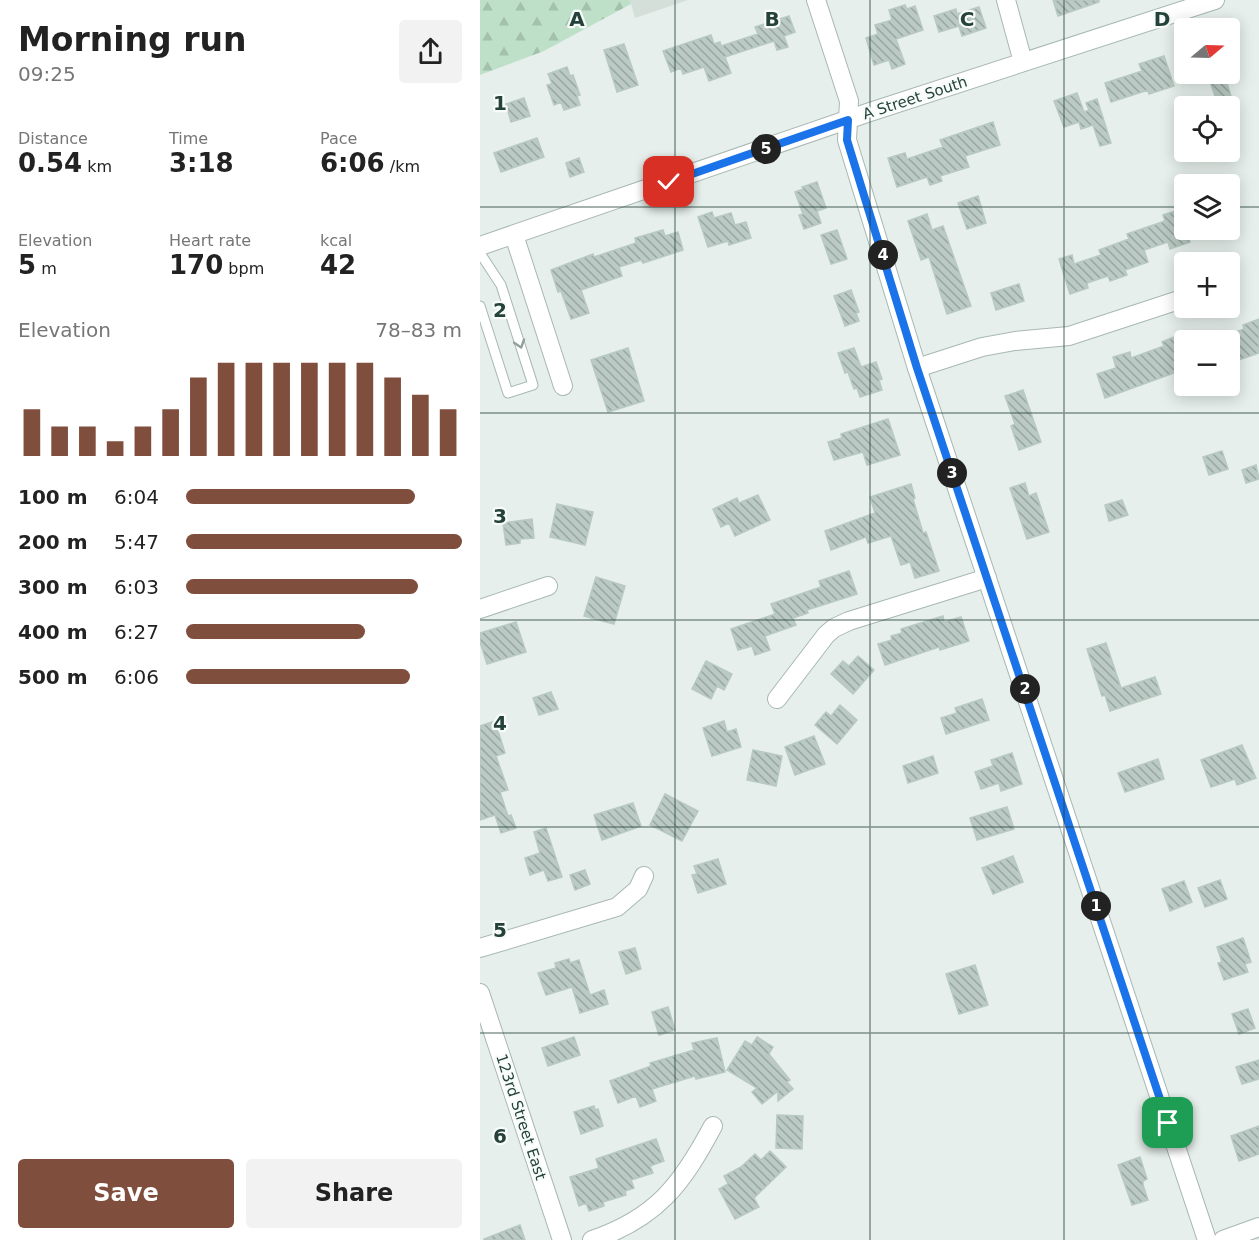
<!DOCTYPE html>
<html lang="en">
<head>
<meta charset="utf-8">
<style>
  :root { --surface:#fff; --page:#f2f2f2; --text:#222; --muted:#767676; --accent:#804e3d }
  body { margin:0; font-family:"DejaVu Sans",sans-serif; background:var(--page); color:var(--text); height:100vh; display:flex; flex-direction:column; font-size:22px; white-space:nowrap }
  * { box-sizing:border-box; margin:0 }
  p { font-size:20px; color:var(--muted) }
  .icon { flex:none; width:33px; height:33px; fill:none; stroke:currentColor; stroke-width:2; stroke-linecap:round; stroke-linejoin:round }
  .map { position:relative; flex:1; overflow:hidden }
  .panel { display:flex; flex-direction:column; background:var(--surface); width:480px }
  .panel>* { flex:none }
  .needle { width:39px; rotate:71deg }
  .fabs { position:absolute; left:694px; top:18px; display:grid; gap:12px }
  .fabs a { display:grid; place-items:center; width:66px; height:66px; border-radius:6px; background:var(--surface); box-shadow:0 3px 15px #0003; font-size:30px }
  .pin { position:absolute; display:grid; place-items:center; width:51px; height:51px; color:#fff; margin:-26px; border-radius:12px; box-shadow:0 3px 9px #0006 }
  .km { position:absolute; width:30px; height:30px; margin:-15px; border-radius:50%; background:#222; color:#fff; font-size:16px; line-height:30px; text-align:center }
  .round { display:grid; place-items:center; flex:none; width:63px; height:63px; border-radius:6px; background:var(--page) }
  .summary { display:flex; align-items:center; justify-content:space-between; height:102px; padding:0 18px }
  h1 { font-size:33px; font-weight:700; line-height:45px }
  .stats { display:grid; grid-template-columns:repeat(3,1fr); gap:9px; height:102px; padding:6px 18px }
  .stats div { display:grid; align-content:center }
  .stats b { font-size:26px; font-weight:700 }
  .stats small { font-size:16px; font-weight:400 }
  .stats p { font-size:16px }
  .chart { height:168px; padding:12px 18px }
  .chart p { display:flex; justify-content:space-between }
  .chart svg { width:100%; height:108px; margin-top:6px; stroke:var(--accent); stroke-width:6 }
  .cta { display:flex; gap:12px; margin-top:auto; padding:12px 18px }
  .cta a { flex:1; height:69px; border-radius:6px; background:var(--accent); color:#fff; font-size:24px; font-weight:700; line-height:69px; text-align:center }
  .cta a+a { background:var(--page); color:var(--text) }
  ul { padding:0 18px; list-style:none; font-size:20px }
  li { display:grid; grid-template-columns:96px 72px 1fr; align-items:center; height:45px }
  li i { height:15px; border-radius:8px; background:var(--accent) }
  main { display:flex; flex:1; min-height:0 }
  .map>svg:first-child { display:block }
</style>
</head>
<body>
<main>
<section class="panel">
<div class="summary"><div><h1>Morning run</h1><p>09:25</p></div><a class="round"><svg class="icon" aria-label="share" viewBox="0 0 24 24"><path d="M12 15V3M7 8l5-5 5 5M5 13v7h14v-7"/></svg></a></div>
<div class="stats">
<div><p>Distance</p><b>0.54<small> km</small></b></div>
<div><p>Time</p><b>3:18</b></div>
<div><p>Pace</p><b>6:06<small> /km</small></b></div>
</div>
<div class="stats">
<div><p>Elevation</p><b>5<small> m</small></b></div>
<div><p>Heart rate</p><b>170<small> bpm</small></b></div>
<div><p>kcal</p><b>42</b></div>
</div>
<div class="chart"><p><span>Elevation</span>78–83 m</p>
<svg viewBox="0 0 160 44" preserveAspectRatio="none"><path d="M5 44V25M15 44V32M25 44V32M35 44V38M45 44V32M55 44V25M65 44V12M75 44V6M85 44V6M95 44V6M105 44V6M115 44V6M125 44V6M135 44V12M145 44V19M155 44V25"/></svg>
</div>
<ul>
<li><b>100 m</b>6:04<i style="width:83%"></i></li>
<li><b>200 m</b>5:47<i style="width:100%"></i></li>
<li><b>300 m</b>6:03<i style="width:84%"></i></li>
<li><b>400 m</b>6:27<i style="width:65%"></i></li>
<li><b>500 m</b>6:06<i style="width:81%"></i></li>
</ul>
<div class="cta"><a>Save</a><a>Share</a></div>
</section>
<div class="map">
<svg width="779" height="1240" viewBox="0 0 779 1240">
  <defs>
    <pattern id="forest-firs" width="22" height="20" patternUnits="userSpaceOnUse" patternTransform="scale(1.5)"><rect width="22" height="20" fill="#bfe0c8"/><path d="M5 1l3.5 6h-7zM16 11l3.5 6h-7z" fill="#a4c1ad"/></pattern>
    <pattern id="building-back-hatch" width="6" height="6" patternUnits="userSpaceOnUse" patternTransform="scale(1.5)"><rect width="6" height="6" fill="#bbcac4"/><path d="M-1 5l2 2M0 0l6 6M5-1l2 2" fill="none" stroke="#98a6a0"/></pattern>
  </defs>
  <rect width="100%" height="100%" fill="#e6efeb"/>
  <path fill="#d4dfda" d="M 150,0 L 208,0 L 155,18 Z"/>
  <path fill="url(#forest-firs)" d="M 0,0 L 150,0 L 151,4 L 64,51 L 0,75 Z"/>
  <path fill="url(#building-back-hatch)" stroke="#b8c9c2" stroke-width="1.5" d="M 573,0 L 619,0 L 619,2 L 578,16 Z
    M 425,5 L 427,9 L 435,6 L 443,30 L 416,39 L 425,64 L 412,69 L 409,60 L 394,65 L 386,38 L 398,34 L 395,25 L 412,20 L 409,10 Z
    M 499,7 L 506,28 L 482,36 L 479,26 L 459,32 L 454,16 L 476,9 L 477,14 Z
    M 309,16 L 315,32 L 304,36 L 308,47 L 297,50 L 294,41 L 245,57 L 251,73 L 229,81 L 224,67 L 203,74 L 201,68 L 191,72 L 183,51 L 231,35 L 234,44 L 240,42 L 241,46 L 278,34 L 275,27 Z
    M 144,44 L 158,85 L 137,92 L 124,50 Z
    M 684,56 L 694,86 L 669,94 L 668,90 L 631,102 L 625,83 L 662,71 L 659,64 Z
    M 87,67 L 90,76 L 93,75 L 100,95 L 97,96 L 100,105 L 84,110 L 81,102 L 74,105 L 67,85 L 72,84 L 68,74 Z
    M 727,74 L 744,74 L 751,96 L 737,101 Z
    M 597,93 L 604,112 L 609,110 L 606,103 L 617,99 L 631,143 L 620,146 L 613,125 L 601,129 L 599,122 L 584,127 L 574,101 Z
    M 44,98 L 50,116 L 31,122 L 26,104 Z
    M 513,122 L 520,145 L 485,156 L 489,167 L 460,176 L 462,181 L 450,185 L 447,177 L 417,187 L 408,158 L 425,153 L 427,159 L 463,147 L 460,140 Z
    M 57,138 L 64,157 L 21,172 L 14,153 Z
    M 99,158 L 104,172 L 90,177 L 86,163 Z
    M 337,182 L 346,208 L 337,211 L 341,223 L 324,229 L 319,215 L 323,214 L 315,192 L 323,189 L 322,187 Z
    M 498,196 L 506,223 L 487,229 L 478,203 Z
    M 699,210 L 710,242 L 690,249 L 688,242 L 664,250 L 668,262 L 645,270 L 647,275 L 630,281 L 628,276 L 607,283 L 608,288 L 590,294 L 579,259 L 592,255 L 594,264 L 621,255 L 619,250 L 649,239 L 647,234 L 685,221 L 683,215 Z
    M 232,212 L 234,218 L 251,213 L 255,225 L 266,222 L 271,238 L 249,245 L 248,241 L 228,247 L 218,217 Z
    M 447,214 L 452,230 L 463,226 L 491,306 L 467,314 L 449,257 L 441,260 L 428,221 Z
    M 183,230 L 185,236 L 198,232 L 203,250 L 163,263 L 161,260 L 139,267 L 142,276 L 101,290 L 109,313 L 91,319 L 81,291 L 78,292 L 71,270 L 113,254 L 114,257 L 156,243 L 155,238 Z
    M 357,230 L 367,259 L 351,264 L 341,235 Z
    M 539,284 L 544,301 L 516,310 L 511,293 Z
    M 371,290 L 379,312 L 376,313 L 379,321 L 365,326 L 354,296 Z
    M 779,319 L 779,353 L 750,363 L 750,334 L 764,329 L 763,325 Z
    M 699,335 L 705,352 L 705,369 L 625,398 L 617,374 L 636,368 L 633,357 L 650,352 L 651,358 L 684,346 L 682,342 Z
    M 148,348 L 164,401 L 128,412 L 111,360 Z
    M 374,348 L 381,367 L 396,362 L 402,379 L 399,380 L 402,390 L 380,397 L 377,388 L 374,389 L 368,372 L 365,373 L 358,353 Z
    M 543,390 L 561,442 L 539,450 L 531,426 L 535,424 L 525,396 Z
    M 408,419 L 420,455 L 387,465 L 383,452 L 354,460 L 348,442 L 362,438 L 361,434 Z
    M 742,451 L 748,469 L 729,475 L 723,457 Z
    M 776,465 L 779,479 L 766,483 L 762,470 Z
    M 545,483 L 549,496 L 556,493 L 569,532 L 547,539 L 530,488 Z
    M 431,484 L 435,498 L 433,499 L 443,533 L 446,532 L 459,571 L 435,578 L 430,562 L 421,565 L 411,536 L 388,543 L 386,537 L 351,550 L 345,531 L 395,513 L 390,497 Z
    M 278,495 L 290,520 L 255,536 L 249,523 L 241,527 L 233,509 L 257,498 L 259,503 Z
    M 642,500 L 648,515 L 629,521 L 625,505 Z
    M 77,504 L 113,512 L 105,545 L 70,537 Z
    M 52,519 L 54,538 L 40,539 L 40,543 L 26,545 L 23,523 Z
    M 369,571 L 377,594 L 327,610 L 328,613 L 313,618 L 316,625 L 285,636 L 290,650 L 275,655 L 272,646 L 258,650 L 251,629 L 295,614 L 291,604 L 341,587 L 339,581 Z
    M 116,577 L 145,586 L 134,624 L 104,616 Z
    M 463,616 L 464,622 L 481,617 L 489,641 L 460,650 L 459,647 L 405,665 L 398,644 L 412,640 L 411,636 L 422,633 L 421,629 Z
    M 36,622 L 46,652 L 7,664 L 0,642 L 0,633 Z
    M 626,643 L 641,688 L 675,677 L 681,694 L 630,711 L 625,695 L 622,696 L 607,649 Z
    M 378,656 L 394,670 L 373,694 L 351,674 L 363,661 L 369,666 Z
    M 226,661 L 252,674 L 244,690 L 237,686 L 231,699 L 212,689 Z
    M 71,692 L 78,709 L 59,715 L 53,698 Z
    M 502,699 L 509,720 L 466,734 L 461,718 L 477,713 L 475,708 Z
    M 360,705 L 377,720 L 357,744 L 335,725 L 346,712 L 351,716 Z
    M 15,721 L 25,753 L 16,756 L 28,790 L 20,792 L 28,816 L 31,815 L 36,828 L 21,833 L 15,815 L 0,820 L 0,726 Z
    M 244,721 L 247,732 L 256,729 L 261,747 L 232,756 L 223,728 Z
    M 334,736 L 345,764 L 315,775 L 305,747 Z
    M 762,745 L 776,778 L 757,785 L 755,779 L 731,787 L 721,760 Z
    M 273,750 L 302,756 L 296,786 L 267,780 Z
    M 532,753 L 542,784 L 521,791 L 519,783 L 501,789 L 495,772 L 513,766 L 511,760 Z
    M 453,756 L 458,773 L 428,783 L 423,766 Z
    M 678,759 L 684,779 L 645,792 L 638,773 Z
    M 185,794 L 218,811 L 202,841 L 170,825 Z
    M 153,803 L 161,826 L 122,840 L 114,815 Z
    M 527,807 L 534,829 L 497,840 L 490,818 Z
    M 66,828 L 82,877 L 68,881 L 64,870 L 50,875 L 45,858 L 60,853 L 54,832 Z
    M 533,856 L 543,882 L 513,894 L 502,868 Z
    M 238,859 L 246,884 L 218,893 L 212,875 L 217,874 L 214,866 Z
    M 105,870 L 110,884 L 95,890 L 90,875 Z
    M 740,880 L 747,899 L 725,907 L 718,888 Z
    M 704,881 L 712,902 L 690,911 L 682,889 Z
    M 763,938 L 771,962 L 765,964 L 768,972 L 744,980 L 738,963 L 742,962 L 737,947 Z
    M 155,948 L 161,969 L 146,974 L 139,952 Z
    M 89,959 L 90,963 L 99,960 L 110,995 L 124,990 L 128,1004 L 100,1013 L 92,987 L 66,995 L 58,973 L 76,968 L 75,963 Z
    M 495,965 L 508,1005 L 479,1014 L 466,974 Z
    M 188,1007 L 195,1030 L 179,1035 L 172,1012 Z
    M 768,1009 L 775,1028 L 759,1034 L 752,1014 Z
    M 94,1037 L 100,1055 L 68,1066 L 62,1048 Z
    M 277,1037 L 293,1047 L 289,1054 L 310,1080 L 307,1082 L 313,1089 L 298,1101 L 298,1091 L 282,1104 L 272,1092 L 277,1088 L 247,1070 L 265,1041 L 272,1045 Z
    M 237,1038 L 245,1072 L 216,1079 L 215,1076 L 172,1089 L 176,1101 L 160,1107 L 156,1096 L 138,1103 L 130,1081 L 171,1066 L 170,1063 L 214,1050 L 212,1043 Z
    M 779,1060 L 779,1079 L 762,1084 L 756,1067 Z
    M 114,1106 L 115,1110 L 118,1109 L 123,1126 L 101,1134 L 94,1112 Z
    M 297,1115 L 323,1116 L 322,1149 L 296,1148 Z
    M 779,1126 L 779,1154 L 759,1161 L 751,1136 Z
    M 176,1139 L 184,1161 L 170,1166 L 173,1173 L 151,1180 L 154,1188 L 145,1191 L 146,1195 L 123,1202 L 124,1206 L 109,1211 L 106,1203 L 99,1206 L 90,1177 L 119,1168 L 116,1159 Z
    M 290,1151 L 306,1167 L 274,1198 L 279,1207 L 255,1219 L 239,1189 L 248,1184 L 244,1176 L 261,1167 L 275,1154 L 281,1160 Z
    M 660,1157 L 667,1179 L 663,1181 L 663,1185 L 668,1200 L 652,1205 L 638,1165 Z
    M 40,1225 L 45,1240 L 4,1240 L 4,1239 Z"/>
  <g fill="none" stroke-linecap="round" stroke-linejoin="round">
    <g stroke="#a8b8b2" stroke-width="11">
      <path id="service" d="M 0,253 L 21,285 L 53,385 L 28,393 L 0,306"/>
    </g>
    <g stroke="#a8b8b2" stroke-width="20">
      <path id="minor" d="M 526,0 L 543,62
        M 34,235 L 83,386
        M 437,368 L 502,347 L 535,341 L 589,336 L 705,298
        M 0,609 L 68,586
        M 297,699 L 346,635 L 354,628 L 369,621 L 507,578
        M 0,948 L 137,907 L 158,889 L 164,876
        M 0,993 L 82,1240
        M 112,1240 C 177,1218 202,1184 233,1126
        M 743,1240 L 779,1227"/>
    </g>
    <g stroke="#a8b8b2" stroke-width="20">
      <path id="tertiary" d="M 336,0 L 369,101 L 367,140 L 437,368 L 727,1240
        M 0,246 L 390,112 L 735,0"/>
    </g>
    <use href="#service" stroke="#fff" stroke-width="9"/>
    <use href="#minor" stroke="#fff" stroke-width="18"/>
    <use href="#tertiary" stroke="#fff" stroke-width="18"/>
  </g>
  <defs><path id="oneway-chevron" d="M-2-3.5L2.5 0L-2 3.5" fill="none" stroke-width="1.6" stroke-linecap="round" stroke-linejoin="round" transform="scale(1.5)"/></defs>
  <use stroke="#92a09c" href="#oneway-chevron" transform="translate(40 344) rotate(72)"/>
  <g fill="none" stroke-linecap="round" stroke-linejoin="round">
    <g stroke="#fff" stroke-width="12">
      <path id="route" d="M 189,182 L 368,120 L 367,140 L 437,368 L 688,1123"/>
    </g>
    <use href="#route" stroke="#1a73e8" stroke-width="8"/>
  </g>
  <path fill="none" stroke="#24423a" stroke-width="1.5" stroke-opacity="0.55" d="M 195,0 L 195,1240M 390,0 L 390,1240M 584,0 L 584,1240M 0,207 L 705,207M 750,207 L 779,207M 0,413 L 779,413M 0,620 L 779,620M 0,827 L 779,827M 0,1033 L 779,1033"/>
  <g text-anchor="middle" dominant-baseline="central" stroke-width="4.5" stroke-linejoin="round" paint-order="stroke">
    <g font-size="15" fill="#24423a" stroke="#f7fbf9">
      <text transform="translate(435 98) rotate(-18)">A Street South</text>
      <text transform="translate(41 1117) rotate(72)">123rd Street East</text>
    </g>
  </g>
  <g font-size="20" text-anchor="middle" font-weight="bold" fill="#24423a" stroke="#f7fbf9" stroke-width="4.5" stroke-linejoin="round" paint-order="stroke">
    <text x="97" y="26">A</text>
    <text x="292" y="26">B</text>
    <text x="487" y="26">C</text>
    <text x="682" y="26">D</text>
    <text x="20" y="110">1</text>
    <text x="20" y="317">2</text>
    <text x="20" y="523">3</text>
    <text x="20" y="730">4</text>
    <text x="20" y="937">5</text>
    <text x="20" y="1143">6</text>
  </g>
</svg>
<div class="fabs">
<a><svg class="needle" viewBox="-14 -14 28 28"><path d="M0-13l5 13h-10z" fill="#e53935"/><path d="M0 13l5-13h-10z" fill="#767676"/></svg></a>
<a><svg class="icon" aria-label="locate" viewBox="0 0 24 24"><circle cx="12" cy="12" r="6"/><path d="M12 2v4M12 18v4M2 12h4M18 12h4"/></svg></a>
<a><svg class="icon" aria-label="layers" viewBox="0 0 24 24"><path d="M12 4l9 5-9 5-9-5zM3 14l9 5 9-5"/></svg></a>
<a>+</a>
<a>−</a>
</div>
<div class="pin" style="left:688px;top:1123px;background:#1e9e55"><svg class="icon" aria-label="arrive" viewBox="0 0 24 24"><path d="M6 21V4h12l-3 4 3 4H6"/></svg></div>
<div class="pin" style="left:189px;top:182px;background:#d93025"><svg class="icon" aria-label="check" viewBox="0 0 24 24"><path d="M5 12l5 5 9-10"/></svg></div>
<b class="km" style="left:616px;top:906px">1</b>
<b class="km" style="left:545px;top:689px">2</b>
<b class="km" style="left:472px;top:473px">3</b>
<b class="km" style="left:403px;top:255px">4</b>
<b class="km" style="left:286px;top:149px">5</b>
</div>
</main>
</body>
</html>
